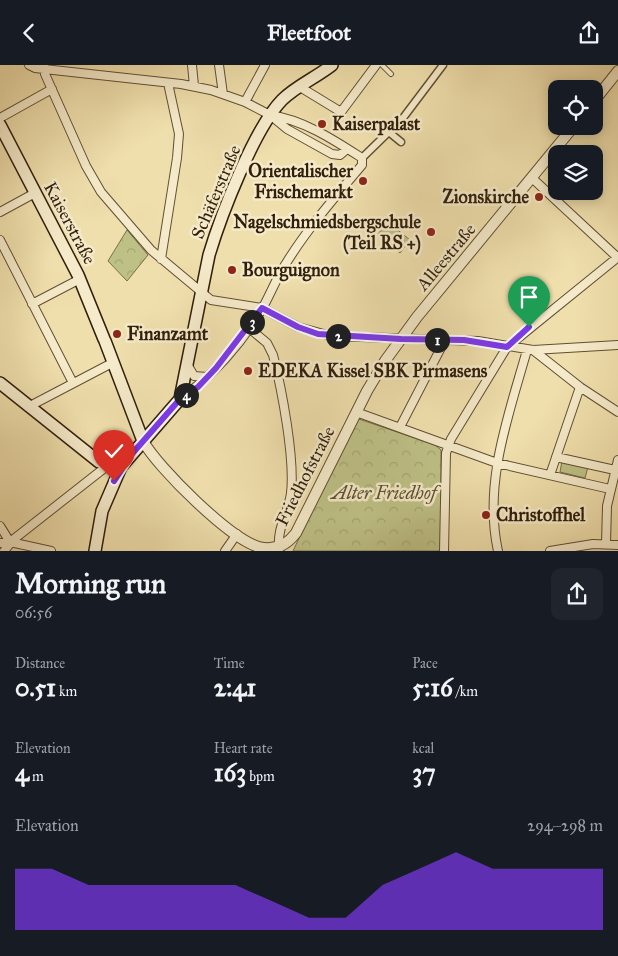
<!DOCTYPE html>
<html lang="en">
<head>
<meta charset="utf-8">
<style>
  :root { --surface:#171b24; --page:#20242c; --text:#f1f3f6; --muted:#9ea1a6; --accent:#7c3aed }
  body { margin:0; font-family:"IM FELL Great Primer",serif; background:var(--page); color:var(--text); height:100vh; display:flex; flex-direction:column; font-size:19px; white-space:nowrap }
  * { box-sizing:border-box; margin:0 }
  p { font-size:16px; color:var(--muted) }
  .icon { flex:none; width:28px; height:28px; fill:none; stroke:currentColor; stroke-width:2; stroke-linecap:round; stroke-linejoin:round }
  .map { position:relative; height:486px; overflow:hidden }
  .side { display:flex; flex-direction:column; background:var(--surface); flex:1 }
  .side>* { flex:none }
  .controls { position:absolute; left:548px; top:15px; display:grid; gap:10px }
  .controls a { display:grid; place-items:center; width:55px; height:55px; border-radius:10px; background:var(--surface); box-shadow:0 2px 12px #0003; font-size:25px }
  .pin { position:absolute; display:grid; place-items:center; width:42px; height:42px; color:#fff; margin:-51px -21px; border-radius:50% 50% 50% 0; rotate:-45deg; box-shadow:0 0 5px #0007 }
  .pin .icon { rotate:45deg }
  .km { position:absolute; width:25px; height:25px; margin:-12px; border-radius:50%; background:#222; color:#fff; font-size:14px; line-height:25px; text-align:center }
  .round { display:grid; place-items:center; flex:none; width:52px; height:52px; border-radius:10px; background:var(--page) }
  .headline { display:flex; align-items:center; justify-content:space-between; height:85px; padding:0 15px }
  h1 { font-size:28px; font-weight:700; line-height:38px }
  .figures { display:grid; grid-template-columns:repeat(3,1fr); gap:8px; height:85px; padding:5px 15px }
  .figures div { display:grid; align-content:center }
  .figures b { font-size:25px; font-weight:700 }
  .figures small { font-size:14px; font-weight:400 }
  .figures p { font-size:14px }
  .chart { height:140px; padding:10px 15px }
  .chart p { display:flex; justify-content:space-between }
  .chart svg { width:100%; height:90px; margin-top:5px; fill:var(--accent); opacity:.7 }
  header { display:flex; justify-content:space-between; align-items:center; height:65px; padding:0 15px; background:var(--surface); font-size:22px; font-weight:700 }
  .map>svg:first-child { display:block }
</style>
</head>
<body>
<header><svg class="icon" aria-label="back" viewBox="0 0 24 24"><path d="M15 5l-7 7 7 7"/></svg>Fleetfoot<svg class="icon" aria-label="share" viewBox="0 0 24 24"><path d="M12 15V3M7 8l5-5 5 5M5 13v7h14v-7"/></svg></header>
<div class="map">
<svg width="618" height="486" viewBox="0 0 618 486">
  <defs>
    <pattern id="park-crowns" width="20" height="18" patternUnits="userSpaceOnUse" patternTransform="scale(1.25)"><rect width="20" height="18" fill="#bec186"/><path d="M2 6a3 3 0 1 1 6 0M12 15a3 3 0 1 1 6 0" fill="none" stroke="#a4a572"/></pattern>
  </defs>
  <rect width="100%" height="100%" fill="#efdfac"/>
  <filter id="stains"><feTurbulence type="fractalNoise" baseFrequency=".004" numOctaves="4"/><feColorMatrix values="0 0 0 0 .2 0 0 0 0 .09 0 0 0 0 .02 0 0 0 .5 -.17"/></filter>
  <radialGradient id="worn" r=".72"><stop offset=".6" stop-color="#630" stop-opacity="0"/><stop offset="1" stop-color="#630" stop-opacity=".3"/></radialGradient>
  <path fill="url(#park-crowns)" stroke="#777049" d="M 127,165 L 148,190 L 127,216 L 108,196 Z
    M 356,353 L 435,380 L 441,385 L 441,486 L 293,486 Z"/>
  <path fill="#bec186" stroke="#777049" d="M 388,157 L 410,175 L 400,188 L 378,169 Z
    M 562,396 L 588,402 L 585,413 L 560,407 Z"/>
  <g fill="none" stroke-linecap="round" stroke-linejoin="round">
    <g stroke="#604f34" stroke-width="6">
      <path id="service" d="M 382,0 L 391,9"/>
    </g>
    <g stroke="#604f34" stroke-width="9">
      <path id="pedestrian" d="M 390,68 L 401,77
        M 362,93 L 403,53 L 443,0"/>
    </g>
    <g stroke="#604f34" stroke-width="10">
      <path id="minor" d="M 29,0 L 35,3 L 181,19 L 211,25 L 245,37 L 270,50 L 287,64 L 332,89 L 340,90 L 347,84
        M 44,0 L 45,9 L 86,101 L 101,127 L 151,185 L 211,235 L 262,243 L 298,262 L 331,271 L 478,276 L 533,285 L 618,280
        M 192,0 L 194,21
        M 219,0 L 223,29
        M 300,22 L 341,47 L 376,0
        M 245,37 L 265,0
        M 0,53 L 52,24
        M 532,113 L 617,192
        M 0,147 L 35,128
        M 0,175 L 73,318
        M 161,194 L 177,93 L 179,69 L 168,18
        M 32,239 L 80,214
        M 249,263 L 267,278 L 273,290 C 282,325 295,394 291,428 C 288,450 277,461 279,484
        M 533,285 L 580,322 L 618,347
        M 187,299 L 194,311 L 207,312
        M 180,334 C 213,311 242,278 262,244 C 270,230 276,214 285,200 C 307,164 335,132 362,100 L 362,93 C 334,75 304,55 270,50
        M 28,342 L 114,297
        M 356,347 L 497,398 L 610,424
        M 400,362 L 445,275
        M 556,392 L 615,405
        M 550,410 L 580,322
        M 0,461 L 10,477
        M 0,478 L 10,477 L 51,486
        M 606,479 L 607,441 L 618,395
        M 4,486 L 14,474 L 107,401
        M 225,486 L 237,469
        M 444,486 L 446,388 L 451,374 L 507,282 L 618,192
        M 498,486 C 483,418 509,349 527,285
        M 550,486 L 593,479 L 618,480"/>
    </g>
    <g stroke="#604f34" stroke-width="12">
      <path id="tertiary" d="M 594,36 L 618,6
        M 143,376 C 158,403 230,474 259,482 C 275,486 287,480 296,468 L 367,326 L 385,296 L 417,252 L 574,61"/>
    </g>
    <g stroke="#301f0c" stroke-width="14">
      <path id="secondary" d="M 0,60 L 78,210 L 104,274
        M 105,276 L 143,376
        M 0,318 L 99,397 L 121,402
        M 95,486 L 102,446 L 121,402 L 180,334 L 209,190 C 221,150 254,64 282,35 C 296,21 317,12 332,0"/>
    </g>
    <use href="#service" stroke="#f5eac9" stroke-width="4"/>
    <use href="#pedestrian" stroke="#f5eac9" stroke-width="6"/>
    <use href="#minor" stroke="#f5eac9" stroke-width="8"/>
    <use href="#tertiary" stroke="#f5eac9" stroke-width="10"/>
    <use href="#secondary" stroke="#f5eac9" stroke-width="11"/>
  </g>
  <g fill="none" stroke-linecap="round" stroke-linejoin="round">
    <g stroke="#fff" stroke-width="10">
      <path id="route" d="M 114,416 L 131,390 L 180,334 L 198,322 L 216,303 L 262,243 L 298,262 L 318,269 L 401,274 L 464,275 L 507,282 L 529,262"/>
    </g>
    <use href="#route" stroke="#7c3aed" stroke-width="6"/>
  </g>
  <g fill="#8f2418" stroke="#f5eac9" stroke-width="2">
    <circle cx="322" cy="59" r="5"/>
    <circle cx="363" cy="116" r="5"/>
    <circle cx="539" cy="132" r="5"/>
    <circle cx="431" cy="167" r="5"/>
    <circle cx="232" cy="205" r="5"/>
    <circle cx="117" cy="269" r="5"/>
    <circle cx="248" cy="306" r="5"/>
    <circle cx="486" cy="450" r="5"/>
  </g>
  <g text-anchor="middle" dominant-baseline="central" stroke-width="5" stroke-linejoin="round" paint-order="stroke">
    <g font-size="18" font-weight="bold" fill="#301f0c" stroke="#f5eac9" text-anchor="start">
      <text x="332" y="59">Kaiserpalast</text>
      <text x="353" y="106" text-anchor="end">Orientalischer<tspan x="353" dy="21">Frischemarkt</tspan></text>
      <text x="529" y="132" text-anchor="end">Zionskirche</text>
      <text x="421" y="157" text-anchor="end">Nagelschmiedsbergschule<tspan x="421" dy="21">(Teil RS +)</tspan></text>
      <text x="242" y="205">Bourguignon</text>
      <text x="127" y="269">Finanzamt</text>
      <text x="258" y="306">EDEKA Kissel SBK Pirmasens</text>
      <text x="496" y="450">Christoffhel</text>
    </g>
    <g font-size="18" fill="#301f0c" stroke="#f5eac9">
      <text transform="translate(216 127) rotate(-67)">Schäferstraße</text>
      <text transform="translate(70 158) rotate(62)">Kaiserstraße</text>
      <text transform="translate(446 192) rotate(-50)">Alleestraße</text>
      <text transform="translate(305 411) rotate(-63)">Friedhofstraße</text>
    </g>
    <g font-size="18" font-style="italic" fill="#5b5031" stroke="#f5eac9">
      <text x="384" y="428">Alter Friedhof</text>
    </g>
  </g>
  <rect width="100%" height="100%" filter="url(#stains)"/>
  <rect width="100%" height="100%" fill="url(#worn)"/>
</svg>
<div class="controls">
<a><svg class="icon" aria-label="locate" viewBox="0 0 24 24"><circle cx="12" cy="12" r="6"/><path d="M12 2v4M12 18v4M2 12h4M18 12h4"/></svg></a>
<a><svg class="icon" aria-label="layers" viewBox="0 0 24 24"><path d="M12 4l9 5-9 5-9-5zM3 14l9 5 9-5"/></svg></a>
</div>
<div class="pin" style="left:529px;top:262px;background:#1e9e55"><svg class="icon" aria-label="arrive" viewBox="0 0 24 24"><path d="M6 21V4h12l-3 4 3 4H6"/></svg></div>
<div class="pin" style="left:114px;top:416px;background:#d93025"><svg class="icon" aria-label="check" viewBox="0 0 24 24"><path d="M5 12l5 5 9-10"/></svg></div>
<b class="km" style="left:437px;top:275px">1</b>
<b class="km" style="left:338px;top:271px">2</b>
<b class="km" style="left:252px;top:257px">3</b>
<b class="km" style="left:186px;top:330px">4</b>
</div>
<section class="side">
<div class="headline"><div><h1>Morning run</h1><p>06:56</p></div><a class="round"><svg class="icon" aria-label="share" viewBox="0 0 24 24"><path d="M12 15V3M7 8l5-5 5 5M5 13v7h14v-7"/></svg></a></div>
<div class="figures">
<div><p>Distance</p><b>0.51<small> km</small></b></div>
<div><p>Time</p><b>2:41</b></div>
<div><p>Pace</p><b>5:16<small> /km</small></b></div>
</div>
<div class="figures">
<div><p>Elevation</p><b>4<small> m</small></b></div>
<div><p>Heart rate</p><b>163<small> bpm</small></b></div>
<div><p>kcal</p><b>37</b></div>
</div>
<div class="chart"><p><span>Elevation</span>294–298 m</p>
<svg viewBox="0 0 160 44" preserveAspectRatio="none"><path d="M0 44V14L10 14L20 22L30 22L40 22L50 22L60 22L70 30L80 38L90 38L100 22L110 14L120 6L130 14L140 14L150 14L160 14V44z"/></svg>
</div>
</section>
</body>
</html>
